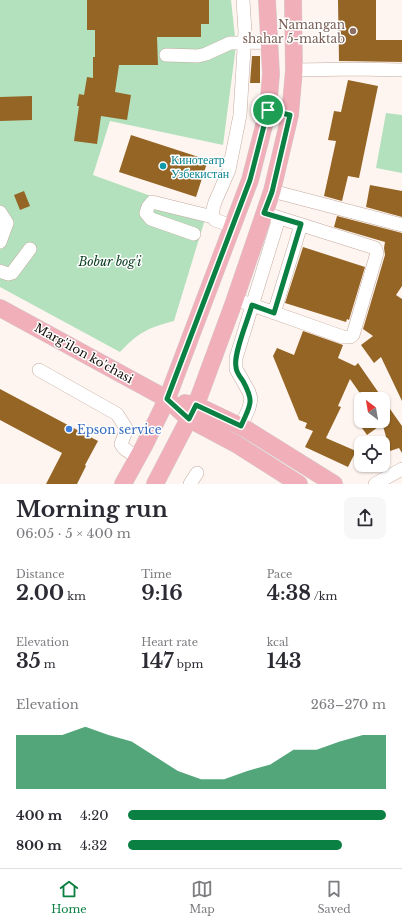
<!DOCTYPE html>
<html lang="en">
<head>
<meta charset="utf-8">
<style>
  :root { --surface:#fff; --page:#f7f7f7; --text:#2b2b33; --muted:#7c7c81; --line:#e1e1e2; --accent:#0b8043 }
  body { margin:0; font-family:"Libre Baskerville",serif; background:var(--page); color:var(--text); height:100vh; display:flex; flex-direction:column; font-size:15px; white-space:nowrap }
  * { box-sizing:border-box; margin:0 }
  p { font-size:13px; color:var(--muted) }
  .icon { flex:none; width:22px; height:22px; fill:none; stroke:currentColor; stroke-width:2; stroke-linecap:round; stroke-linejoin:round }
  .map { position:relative; height:484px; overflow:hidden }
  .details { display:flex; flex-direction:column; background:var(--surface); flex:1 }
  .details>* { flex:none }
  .needle { width:26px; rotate:329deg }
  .controls { position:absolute; left:354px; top:392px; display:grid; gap:8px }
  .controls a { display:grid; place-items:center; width:36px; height:36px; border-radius:8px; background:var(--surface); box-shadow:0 1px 3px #0004; font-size:20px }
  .pin { position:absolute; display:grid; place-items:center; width:34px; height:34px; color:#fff; margin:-17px; border:2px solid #fff; border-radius:50%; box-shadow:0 1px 4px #0007 }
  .round { display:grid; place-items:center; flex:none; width:42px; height:42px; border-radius:8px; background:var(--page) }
  .headline { display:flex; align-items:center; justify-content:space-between; height:68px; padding:0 16px }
  h1 { font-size:22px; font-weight:700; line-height:30px }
  .figures { display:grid; grid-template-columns:repeat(3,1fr); gap:6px; height:68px; padding:4px 16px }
  .figures div { display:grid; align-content:center }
  .figures b { font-size:20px; font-weight:700 }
  .figures small { font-size:11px; font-weight:400 }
  .figures p { font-size:11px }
  .chart { height:112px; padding:8px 16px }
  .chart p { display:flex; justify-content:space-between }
  .chart svg { width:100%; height:72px; margin-top:4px; fill:var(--accent); opacity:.7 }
  ul { padding:0 16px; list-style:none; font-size:13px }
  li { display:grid; grid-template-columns:64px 48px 1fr; align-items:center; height:30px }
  li i { height:10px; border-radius:5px; background:var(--accent) }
  .tabs { display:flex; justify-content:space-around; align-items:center; height:56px; border-top:1px solid var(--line); background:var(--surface); font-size:11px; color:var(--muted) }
  .tabs a { display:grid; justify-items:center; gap:2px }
  .tabs .on { color:var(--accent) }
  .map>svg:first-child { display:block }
</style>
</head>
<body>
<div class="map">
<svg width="402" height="484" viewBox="0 0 402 484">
  <rect width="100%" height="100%" fill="#fff5f0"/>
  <path fill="#b3e1be" d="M 0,0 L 231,0 L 236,46 L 223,145 L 110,121 L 93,175 L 206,216 L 174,321 C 148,328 139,332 120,352 L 0,287 Z
    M 386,113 L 402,115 L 402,173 L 376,168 Z"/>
  <path fill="#946525" d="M 87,0 L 209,0 L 209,24 L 201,24 L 201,37 L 157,37 L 158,65 L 119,65 L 115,92 L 131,95 L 127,120 L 101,116 L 97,144 L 74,141 L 79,106 L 77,106 L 79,94 L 84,95 L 87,77 L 93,78 L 93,57 L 95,57 L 95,30 L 87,30 Z
    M 338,0 L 376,0 L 376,40 L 402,40 L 402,62 L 339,61 Z
    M 252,56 L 260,56 L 260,83 L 250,83 Z
    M 348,80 L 378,86 L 359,178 L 348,176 L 342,201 L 324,196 L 336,141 L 328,140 L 334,111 L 341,112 Z
    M 32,96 L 32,120 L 0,121 L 0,97 Z
    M 131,135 L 208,160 L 196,197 L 119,172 Z
    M 370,185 L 402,191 L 402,217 L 366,207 Z
    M 24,191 L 30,206 L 20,210 L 14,195 Z
    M 337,216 L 402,233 L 402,286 L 396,295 L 402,299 L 402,401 L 381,357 L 374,363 L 361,345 L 373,336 L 363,329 L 385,255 L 384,248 L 385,242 L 334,227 Z
    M 303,247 L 365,267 L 349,320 L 347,319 L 346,322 L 285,303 Z
    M 303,331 L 343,345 L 338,358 L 355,366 L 358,363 L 383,399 L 364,399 L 350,379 L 338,406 L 341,407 L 326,438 L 356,451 L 348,467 L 305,447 L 313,431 L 305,428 L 307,423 L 299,420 L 273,356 L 277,348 L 294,355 Z
    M 0,389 L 98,441 L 85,465 L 86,466 L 77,484 L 46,484 L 62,453 L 0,420 Z
    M 383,399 L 402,426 L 402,453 L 399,448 L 390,451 L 383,426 Z
    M 357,421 L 372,421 L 381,425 L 367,435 Z"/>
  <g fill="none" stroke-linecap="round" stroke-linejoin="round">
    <g stroke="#c2aa9e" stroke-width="14">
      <path id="minor" d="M 166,55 L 198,56 L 206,54 L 230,43 L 270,42
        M 294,70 L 358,69 L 402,70
        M 272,191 L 402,225
        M 0,212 L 7,223 L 0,242
        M 232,226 L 215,220 L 212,213 L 215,202 L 229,170 L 240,115 L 245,32 L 243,0
        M 194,234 L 151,219 L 146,213 L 148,207 L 152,202 L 213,217
        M 0,271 L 8,274 L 12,273 L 30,249
        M 235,299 L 343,337 L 350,337 L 353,335 L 377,253 L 375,248 L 264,213
        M 274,313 L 301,225
        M 39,370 L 117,414 L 126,428 L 126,431 L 121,444 C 124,451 132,453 138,457
        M 241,426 L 249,408 L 251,399 L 249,392 L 236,369 L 236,358 L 279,218
        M 190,484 L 197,473
        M 375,484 L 402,469"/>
    </g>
    <g stroke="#d5d3d3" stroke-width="18">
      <path id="major" d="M 0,308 L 167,399 L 189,419 L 236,444 L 299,484
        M 185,403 L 196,405 L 246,429 L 334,484
        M 123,484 L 144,446 L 167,399 L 250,180 L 268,110 L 271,74 L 267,0
        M 155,484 L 196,405 L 234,302 L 272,191 L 290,115 L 294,70 L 293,0"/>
    </g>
    <use href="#minor" stroke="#fff" stroke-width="13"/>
    <use href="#major" stroke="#f0afb9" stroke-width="17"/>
  </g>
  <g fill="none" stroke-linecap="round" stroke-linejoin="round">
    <g stroke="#fff" stroke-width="8">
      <path id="route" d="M 268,110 L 290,115 L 272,192 L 264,213 L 301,224 L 274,313 L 252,305 C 248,320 233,354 236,367 C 236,372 240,377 243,381 C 255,403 250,405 241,426 L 196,405 L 189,419 L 167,399 L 250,180 Z"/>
    </g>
    <use href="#route" stroke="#0b8043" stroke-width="5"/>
  </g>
  <circle fill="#8d6e63" stroke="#fff" stroke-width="1.5" cx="353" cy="31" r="4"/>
  <circle fill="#0f9aa8" stroke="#fff" stroke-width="1.5" cx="163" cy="166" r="4"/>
  <circle fill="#3f7fe0" stroke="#fff" stroke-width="1.5" cx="69" cy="429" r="4"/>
  <g text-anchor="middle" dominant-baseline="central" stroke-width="3" stroke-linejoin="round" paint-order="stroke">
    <g font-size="12" fill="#785e54" stroke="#fff" text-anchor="end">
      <text x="345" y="24">Namangan<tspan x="345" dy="14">shahar 5-maktab</tspan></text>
    </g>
    <g font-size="12" fill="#0d838f" stroke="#fff" text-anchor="start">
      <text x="171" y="159">Кинотеатр<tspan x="171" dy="14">Узбекистан</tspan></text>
    </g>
    <g font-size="12" font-style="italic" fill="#073d1d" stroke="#fff">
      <text x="110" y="261">Bobur bog'i</text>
    </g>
    <g font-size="12" fill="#140c08" stroke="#fff">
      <text transform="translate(84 353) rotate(29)">Marg'ilon ko'chasi</text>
    </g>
    <g font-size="12" fill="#366cbe" stroke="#fff" text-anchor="start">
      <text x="77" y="429">Epson service</text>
    </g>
  </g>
</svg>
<div class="controls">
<a><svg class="needle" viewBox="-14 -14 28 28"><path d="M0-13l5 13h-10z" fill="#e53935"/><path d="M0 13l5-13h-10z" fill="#7c7c81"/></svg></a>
<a><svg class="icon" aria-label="locate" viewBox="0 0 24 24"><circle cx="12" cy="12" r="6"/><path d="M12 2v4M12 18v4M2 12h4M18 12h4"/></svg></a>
</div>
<div class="pin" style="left:268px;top:110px;background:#1e9e55"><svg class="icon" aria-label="arrive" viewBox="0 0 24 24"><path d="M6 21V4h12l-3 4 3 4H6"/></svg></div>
</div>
<section class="details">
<div class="headline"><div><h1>Morning run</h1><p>06:05 · 5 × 400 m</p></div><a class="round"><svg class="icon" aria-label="share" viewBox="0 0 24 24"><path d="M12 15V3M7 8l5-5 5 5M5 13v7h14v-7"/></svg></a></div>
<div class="figures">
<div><p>Distance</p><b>2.00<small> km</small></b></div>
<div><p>Time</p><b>9:16</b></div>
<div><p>Pace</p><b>4:38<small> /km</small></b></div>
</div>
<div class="figures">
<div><p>Elevation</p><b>35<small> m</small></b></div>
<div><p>Heart rate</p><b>147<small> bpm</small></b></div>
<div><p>kcal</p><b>143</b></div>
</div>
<div class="chart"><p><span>Elevation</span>263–270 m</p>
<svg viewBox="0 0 160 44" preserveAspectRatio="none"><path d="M0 44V11L10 11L20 11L30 6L40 11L50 15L60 24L70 33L80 38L90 38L100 33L110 29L120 20L130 20L140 15L150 11L160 11V44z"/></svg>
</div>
<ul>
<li><b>400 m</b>4:20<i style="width:100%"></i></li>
<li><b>800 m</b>4:32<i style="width:83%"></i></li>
</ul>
</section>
<nav class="tabs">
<a class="on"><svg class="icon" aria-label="home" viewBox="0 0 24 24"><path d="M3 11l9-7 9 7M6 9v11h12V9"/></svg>Home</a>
<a><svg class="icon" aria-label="map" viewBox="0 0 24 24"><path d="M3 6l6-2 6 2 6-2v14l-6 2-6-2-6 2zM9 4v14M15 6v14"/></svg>Map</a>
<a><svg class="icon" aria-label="saved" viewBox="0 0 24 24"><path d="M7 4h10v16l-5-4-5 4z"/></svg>Saved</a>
</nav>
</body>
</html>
